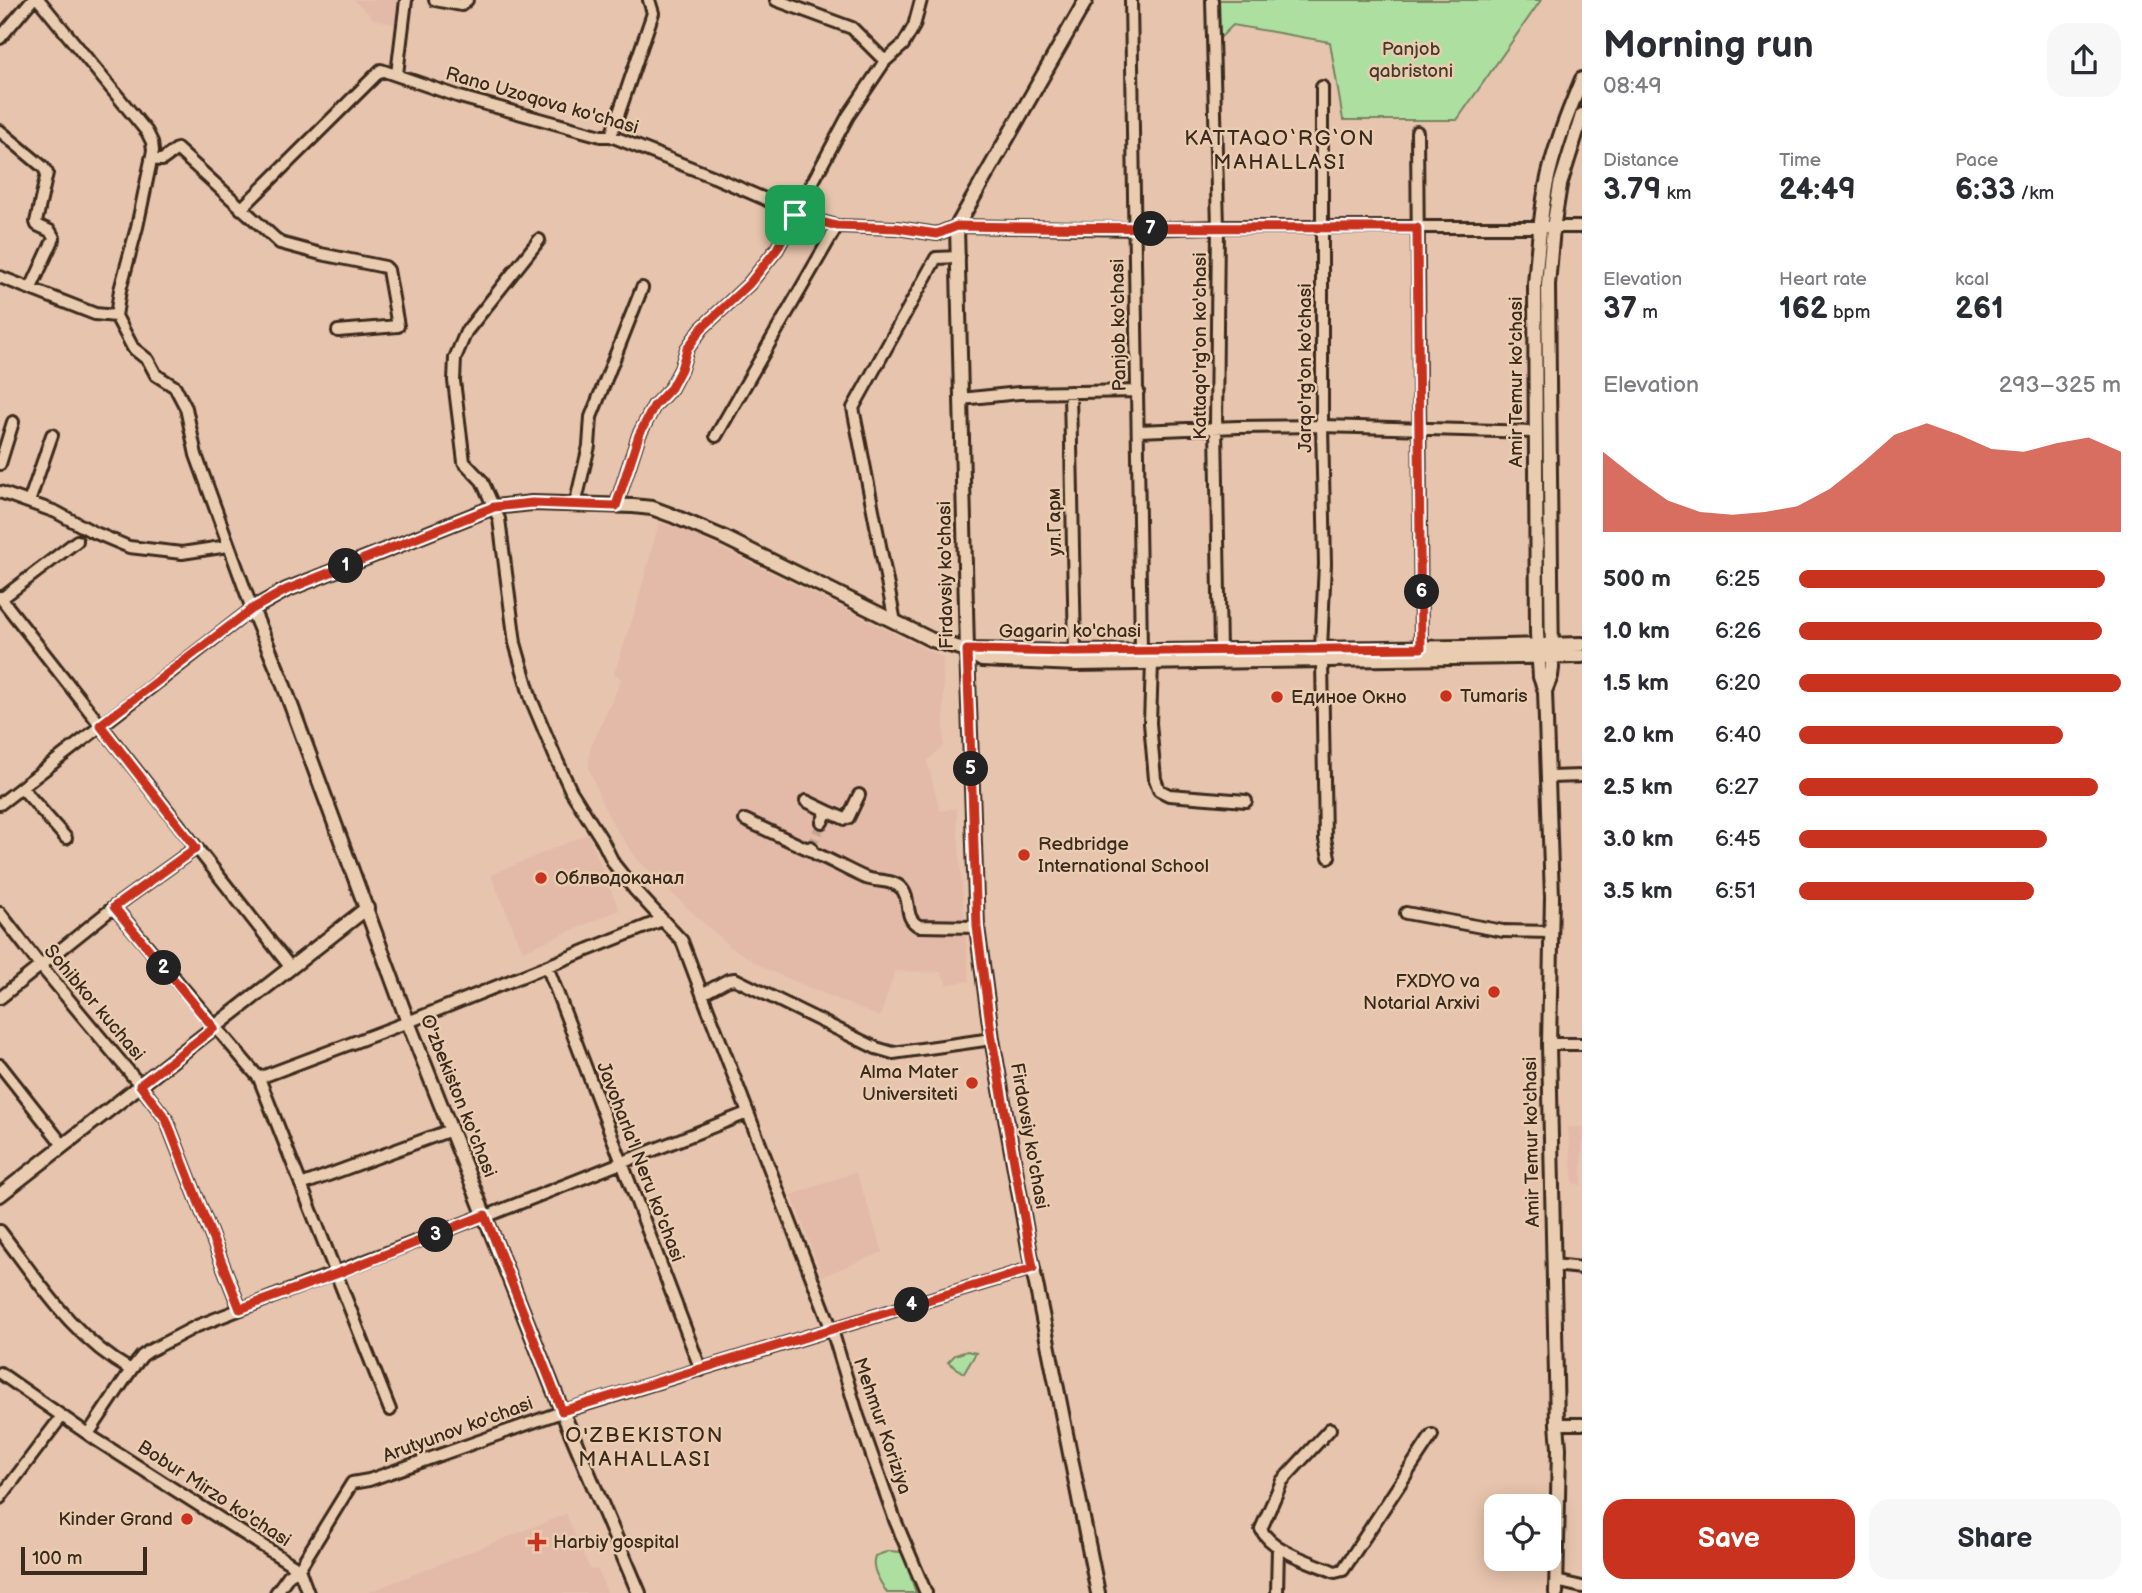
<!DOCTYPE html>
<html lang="en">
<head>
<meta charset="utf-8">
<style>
  :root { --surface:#fff; --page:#f7f7f7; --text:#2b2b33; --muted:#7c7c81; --accent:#c8321e }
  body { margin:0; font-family:"Balsamiq Sans",sans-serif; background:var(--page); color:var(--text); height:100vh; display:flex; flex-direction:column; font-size:26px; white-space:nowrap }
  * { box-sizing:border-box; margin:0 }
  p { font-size:23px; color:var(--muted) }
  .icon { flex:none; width:38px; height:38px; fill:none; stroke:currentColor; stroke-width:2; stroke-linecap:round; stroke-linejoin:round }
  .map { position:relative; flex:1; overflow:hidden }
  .sheet { display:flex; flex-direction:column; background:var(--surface); width:560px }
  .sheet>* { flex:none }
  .controls { position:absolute; left:1484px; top:1494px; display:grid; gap:14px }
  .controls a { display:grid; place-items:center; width:77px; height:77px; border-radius:14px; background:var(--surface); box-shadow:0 4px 18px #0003; font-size:35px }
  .scale { position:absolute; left:21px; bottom:18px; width:126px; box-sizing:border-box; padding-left:7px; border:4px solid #3b2a1e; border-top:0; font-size:19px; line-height:24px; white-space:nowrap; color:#3b2a1e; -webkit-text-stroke:5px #eacdb1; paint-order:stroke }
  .pin { position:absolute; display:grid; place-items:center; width:60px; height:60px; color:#fff; margin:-30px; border-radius:14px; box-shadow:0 4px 10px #0006 }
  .km { position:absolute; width:35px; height:35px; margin:-18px; border-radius:50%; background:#222; color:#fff; font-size:19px; line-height:35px; text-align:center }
  .round { display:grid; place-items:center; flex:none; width:74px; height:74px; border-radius:21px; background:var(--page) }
  .summary { display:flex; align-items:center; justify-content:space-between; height:119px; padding:0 21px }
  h1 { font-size:38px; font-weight:600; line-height:52px }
  .figures { display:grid; grid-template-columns:repeat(3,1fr); gap:10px; height:119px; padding:7px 21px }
  .figures div { display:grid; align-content:center }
  .figures b { font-size:30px; font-weight:600 }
  .figures small { font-size:19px; font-weight:400 }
  .figures p { font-size:19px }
  .chart { height:196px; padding:14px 21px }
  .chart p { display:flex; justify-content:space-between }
  .chart svg { width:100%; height:126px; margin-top:7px; fill:var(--accent); opacity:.7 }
  .button { display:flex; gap:14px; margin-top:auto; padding:14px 21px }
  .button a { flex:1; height:80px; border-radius:21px; background:var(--accent); color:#fff; font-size:28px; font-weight:600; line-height:80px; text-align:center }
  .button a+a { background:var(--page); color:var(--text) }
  ul { padding:0 21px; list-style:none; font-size:23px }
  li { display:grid; grid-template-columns:112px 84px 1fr; align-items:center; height:52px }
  li i { height:18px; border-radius:9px; background:var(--accent) }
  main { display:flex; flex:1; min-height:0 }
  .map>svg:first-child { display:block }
</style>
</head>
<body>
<main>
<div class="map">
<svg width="1582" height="1593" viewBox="0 0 1582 1593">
  <rect width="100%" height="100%" fill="#e7c4ad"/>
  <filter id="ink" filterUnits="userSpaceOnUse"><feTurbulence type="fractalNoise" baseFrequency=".0143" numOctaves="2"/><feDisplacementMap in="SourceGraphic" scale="14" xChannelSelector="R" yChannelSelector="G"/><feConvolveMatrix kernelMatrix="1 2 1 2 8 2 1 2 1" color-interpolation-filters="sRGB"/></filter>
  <g filter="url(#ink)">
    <path fill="#e3b9a8" d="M 354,0 L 405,0 L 400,26 L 374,19 Z
      M 659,523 L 686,531 L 943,658 L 944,746 L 927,761 L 940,811 L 956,808 L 969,981 L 947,984 L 941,972 L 895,971 L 880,1017 L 766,969 L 731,947 L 697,917 L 638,860 L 616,829 L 602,803 L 589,768 L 590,749 L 622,679 L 614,674 L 635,612 Z
      M 588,834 L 619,910 L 523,951 L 491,875 Z
      M 1568,1127 L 1582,1127 L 1582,1185 L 1573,1183 Z
      M 856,1172 L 883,1252 L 822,1276 L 792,1195 Z
      M 566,1514 L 590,1570 L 598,1570 L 607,1593 L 367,1593 Z"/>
    <path fill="#addfa0" stroke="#74845f" stroke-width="2" d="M 1217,0 L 1541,0 L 1457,120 L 1343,120 L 1330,42 L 1233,25 L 1218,40 Z
      M 967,1351 L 976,1353 L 964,1373 L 948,1362 L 955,1355 Z
      M 889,1551 L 901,1552 L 903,1554 L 916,1593 L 887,1593 C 881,1582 870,1569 875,1556 Z"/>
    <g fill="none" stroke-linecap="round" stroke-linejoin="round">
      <path stroke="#c5a590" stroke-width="10" stroke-dasharray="10 5" stroke-linecap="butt" d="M 811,847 L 822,822"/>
      <g stroke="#3b2a1e" stroke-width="16">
        <path id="minor" d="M 435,0 L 461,5 L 467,0
          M 1131,0 L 1141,650
          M 1212,0 L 1218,227 L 1216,428 L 1220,650
          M 0,38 L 32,0
          M 885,61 L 903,45 L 914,26 L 921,0
          M 397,74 L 406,0
          M 0,131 L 43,167 L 47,173 L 36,222 L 37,225 L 50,231 L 54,238 L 31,288
          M 1417,132 L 1421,648
          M 611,136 L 653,13 L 649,0
          M 151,159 L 162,160 L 177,149 L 280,243 L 321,254 L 385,267 L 388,270 L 398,326 L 338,331
          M 241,209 L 381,70 L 460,97 L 601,136 L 611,136 L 714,177 L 765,199 L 795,215 L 837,226 L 897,228 L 937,234 L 957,226 L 1136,229 L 1218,227 L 1582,227
          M 539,240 L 466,332 L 455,358 L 454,381 L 464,462 L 482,481 L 499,519 L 515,643 L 531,699 L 555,756 L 571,791 L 602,840 L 614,864 L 634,889 L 682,941 L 702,994 L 728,980 L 735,979 L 876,1048 L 893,1053 L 992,1039
          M 0,277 L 95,314 L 116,316
          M 1070,392 L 1075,652
          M 961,399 L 1019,393 L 1138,391
          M 1138,431 L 1238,427 L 1322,426 L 1535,432
          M 716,436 L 837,226
          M 0,464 L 13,422
          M 0,492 L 56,512 L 91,531 L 129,547 L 182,553 L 228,546
          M 29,502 L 52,435
          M 575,505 L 589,446 L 591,417 L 642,288
          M 616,506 L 639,435 L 654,406 L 671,388 L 681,369 L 687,349 L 702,328 L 749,284 L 777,249 L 848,116 L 885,61 L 852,28 L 776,0
          M 0,597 L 291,968
          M 1,599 L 77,541
          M 895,622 L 853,408 L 936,258 L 959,257
          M 1321,648 L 1325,564 L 1322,426 L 1322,87
          M 1322,661 L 1325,839 L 1329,857
          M 1152,663 L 1150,723 L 1155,779 L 1159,790 L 1169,795 L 1246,801
          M 1549,777 L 1582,776
          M 22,788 L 66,838
          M 806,801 L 827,811 L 822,822
          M 0,804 L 252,609 L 196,455 L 186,408 L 175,387 L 156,375 L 148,360 L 133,348 L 116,316 L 120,290 L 137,227 L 153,151 L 152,142 L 147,132 L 39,0
          M 827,811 L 845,819 L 848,818 L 859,795
          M 745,820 L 812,851
          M 811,847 L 812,851 L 816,854 C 833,861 849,871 866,878 C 877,882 894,879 902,889 C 912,901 903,918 919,926 L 977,927
          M 114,907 L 259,1078 L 390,1410
          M 0,913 L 40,965 L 140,1085 L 166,1119 L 240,1309
          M 1406,913 L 1503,931 L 1551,932
          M 547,966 L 701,1370
          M 702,994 L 832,1330 L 858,1416 L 895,1520 L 926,1593
          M 0,998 L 114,907 L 196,848
          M 1549,1044 L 1582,1044
          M 0,1065 L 63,1145
          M 259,1078 L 408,1022 L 662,920
          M 301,1185 L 451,1130
          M 0,1231 C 40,1283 72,1337 131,1370
          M 1553,1265 L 1582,1268
          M 0,1373 L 95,1439 L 299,1569 L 308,1593
          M 1557,1424 L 1582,1424
          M 1330,1429 L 1282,1481 L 1261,1529 C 1271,1551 1314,1563 1335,1572 L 1343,1570 L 1432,1435
          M 88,1434 L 131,1370 L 142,1356 L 149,1351 L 197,1326 L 475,1219 L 492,1214 L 747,1113
          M 0,1498 L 62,1416
          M 1556,1581 L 1582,1587
          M 276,1593 L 289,1575 L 299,1569 L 352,1483 L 369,1480 L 570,1409 L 1033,1268
          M 1277,1593 L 1278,1547"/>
      </g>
      <g stroke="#3b2a1e" stroke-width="18">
        <path id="major" d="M 1086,0 L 957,226 L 967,650 L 977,927 L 992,1039 L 1031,1259 L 1098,1593
          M 967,651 L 982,660 L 1076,664 L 1582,656
          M 1545,691 L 1551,676 L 1552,668 L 1548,285 L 1553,228 L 1560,185 L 1582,115
          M 0,1195 L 367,908
          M 639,1593 L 562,1411 L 408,1022 L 281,678 L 252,609 L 286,590 L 494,507 L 532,503 L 633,506 L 652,508 L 671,515 L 725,538 L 932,640 L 967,650 L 1075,652 L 1466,647 L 1582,644
          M 1556,1593 L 1559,1448 L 1557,1424 L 1549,1044 L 1552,897 L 1545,691 L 1540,677 L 1537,633 L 1535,284 C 1538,251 1540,219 1546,187 C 1553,150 1568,113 1582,79"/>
      </g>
      <use href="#minor" stroke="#eacdb1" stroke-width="10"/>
      <use href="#major" stroke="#eacdb1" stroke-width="12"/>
    </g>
  </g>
  <g fill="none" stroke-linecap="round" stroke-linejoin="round" filter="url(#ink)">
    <g stroke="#fff" stroke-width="14">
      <path id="route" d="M 795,215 L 837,226 L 897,228 L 937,234 L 957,226 C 1111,229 1264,227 1417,228 L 1421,648 L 1075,652 L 967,650 L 977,927 L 992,1039 L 1033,1268 L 562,1411 L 485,1215 L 336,1274 L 240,1309 L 166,1119 L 140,1085 L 214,1028 L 114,907 L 196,848 L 100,725 L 252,609 L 286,590 L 494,507 L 532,503 L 616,506 L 639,435 L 654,406 L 671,388 L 681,369 L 687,349 L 702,328 L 749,284 L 777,249 Z"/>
    </g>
    <use href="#route" stroke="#c8321e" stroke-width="9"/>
  </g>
  <g fill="#c8321e" stroke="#eacdb1" stroke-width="2.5">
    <circle cx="1446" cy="696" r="7"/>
    <circle cx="1277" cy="697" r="7"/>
    <circle cx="1024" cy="855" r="7"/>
    <circle cx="541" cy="878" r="7"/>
    <circle cx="1494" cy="992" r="7"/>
    <circle cx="972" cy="1083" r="7"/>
    <circle cx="187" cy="1519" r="7"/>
    <path d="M533.5 1531.5h7v7h7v7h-7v7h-7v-7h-7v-7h7z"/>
  </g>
  <g text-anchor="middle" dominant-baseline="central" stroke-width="5" stroke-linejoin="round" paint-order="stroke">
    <g font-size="19" fill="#463c2b" stroke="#eacdb1">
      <text x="1411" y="49">Panjob<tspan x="1411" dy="22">qabristoni</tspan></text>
    </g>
    <g font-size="19" fill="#3b2a1e" stroke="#eacdb1">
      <text transform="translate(542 101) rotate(16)">Rano Uzoqova ko'chasi</text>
      <text transform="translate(1119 325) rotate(-91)">Panjob ko'chasi</text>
      <text transform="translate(1200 346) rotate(-90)">Kattaqo'rg'on ko'chasi</text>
      <text transform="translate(1305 368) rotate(-90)">Jarqo'rg'on ko'chasi</text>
      <text transform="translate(1516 382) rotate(-90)">Amir Temur ko'chasi</text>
      <text transform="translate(1055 522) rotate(-91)">ул.Гарм</text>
      <text transform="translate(946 575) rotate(-91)">Firdavsiy ko'chasi</text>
      <text x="1070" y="631">Gagarin ko'chasi</text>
      <text transform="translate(94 1003) rotate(50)">Sohibkor kuchasi</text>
      <text transform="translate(458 1096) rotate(68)">O'zbekiston ko'chasi</text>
      <text transform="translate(1029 1136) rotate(80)">Firdavsiy ko'chasi</text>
      <text transform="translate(1532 1142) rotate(-91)">Amir Temur ko'chasi</text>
      <text transform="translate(640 1162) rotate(69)">Javoharla'l Neru ko'chasi</text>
      <text transform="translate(882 1426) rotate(71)">Mehmur Koriziya</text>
      <text transform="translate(458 1430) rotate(-20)">Arutyunov ko'chasi</text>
      <text transform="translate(214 1494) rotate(33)">Bobur Mirzo ko'chasi</text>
    </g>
    <g font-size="19" fill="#3b2a1e" stroke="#eacdb1" text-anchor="start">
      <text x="1460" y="696">Tumaris</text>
      <text x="1291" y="697">Единое Окно</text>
      <text x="1038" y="844">Redbridge<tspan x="1038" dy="22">International School</tspan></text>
      <text x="555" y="878">Облводоканал</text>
      <text x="1480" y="981" text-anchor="end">FXDYO va<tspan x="1480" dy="22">Notarial Arxivi</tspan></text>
      <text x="958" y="1072" text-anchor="end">Alma Mater<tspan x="958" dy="22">Universiteti</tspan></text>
      <text x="173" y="1519" text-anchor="end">Kinder Grand</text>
      <text x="553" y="1542">Harbiy gospital</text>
    </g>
    <g font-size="21" letter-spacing="2" fill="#3b2a1e" stroke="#eacdb1">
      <text x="1280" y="138">KATTAQO‘RG‘ON<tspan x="1280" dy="24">MAHALLASI</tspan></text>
      <text x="645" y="1435">O'ZBEKISTON<tspan x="645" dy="24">MAHALLASI</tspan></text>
    </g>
  </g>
</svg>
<div class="controls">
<a><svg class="icon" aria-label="locate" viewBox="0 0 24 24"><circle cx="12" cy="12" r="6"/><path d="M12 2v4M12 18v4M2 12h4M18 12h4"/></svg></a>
</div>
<div class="scale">100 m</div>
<div class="pin" style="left:795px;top:215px;background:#1e9e55"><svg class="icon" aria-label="arrive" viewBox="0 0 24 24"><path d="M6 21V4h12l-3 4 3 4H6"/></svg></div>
<b class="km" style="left:346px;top:566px">1</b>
<b class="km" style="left:164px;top:968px">2</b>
<b class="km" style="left:436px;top:1235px">3</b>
<b class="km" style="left:912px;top:1305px">4</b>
<b class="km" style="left:971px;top:769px">5</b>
<b class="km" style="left:1422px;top:592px">6</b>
<b class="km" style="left:1151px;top:229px">7</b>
</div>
<section class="sheet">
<div class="summary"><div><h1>Morning run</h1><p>08:49</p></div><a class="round"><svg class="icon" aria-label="share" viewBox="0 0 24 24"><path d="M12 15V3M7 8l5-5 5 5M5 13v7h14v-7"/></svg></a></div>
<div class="figures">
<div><p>Distance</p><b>3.79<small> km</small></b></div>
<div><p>Time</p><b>24:49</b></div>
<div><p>Pace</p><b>6:33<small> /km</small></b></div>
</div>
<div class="figures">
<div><p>Elevation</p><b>37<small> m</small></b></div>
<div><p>Heart rate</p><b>162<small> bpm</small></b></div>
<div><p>kcal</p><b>261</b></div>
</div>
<div class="chart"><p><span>Elevation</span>293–325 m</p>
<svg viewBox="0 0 160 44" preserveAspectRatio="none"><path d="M0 44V16L10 25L20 33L30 37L40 38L50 37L60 35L70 29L80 20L90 10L100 6L110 10L120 15L130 16L140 13L150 11L160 16V44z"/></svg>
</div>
<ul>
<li><b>500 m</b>6:25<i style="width:95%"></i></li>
<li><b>1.0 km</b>6:26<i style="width:94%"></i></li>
<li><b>1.5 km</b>6:20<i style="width:100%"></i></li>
<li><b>2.0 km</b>6:40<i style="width:82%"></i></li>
<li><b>2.5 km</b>6:27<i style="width:93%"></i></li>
<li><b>3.0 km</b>6:45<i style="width:77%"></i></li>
<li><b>3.5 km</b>6:51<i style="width:73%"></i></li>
</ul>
<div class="button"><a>Save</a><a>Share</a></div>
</section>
</main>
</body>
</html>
